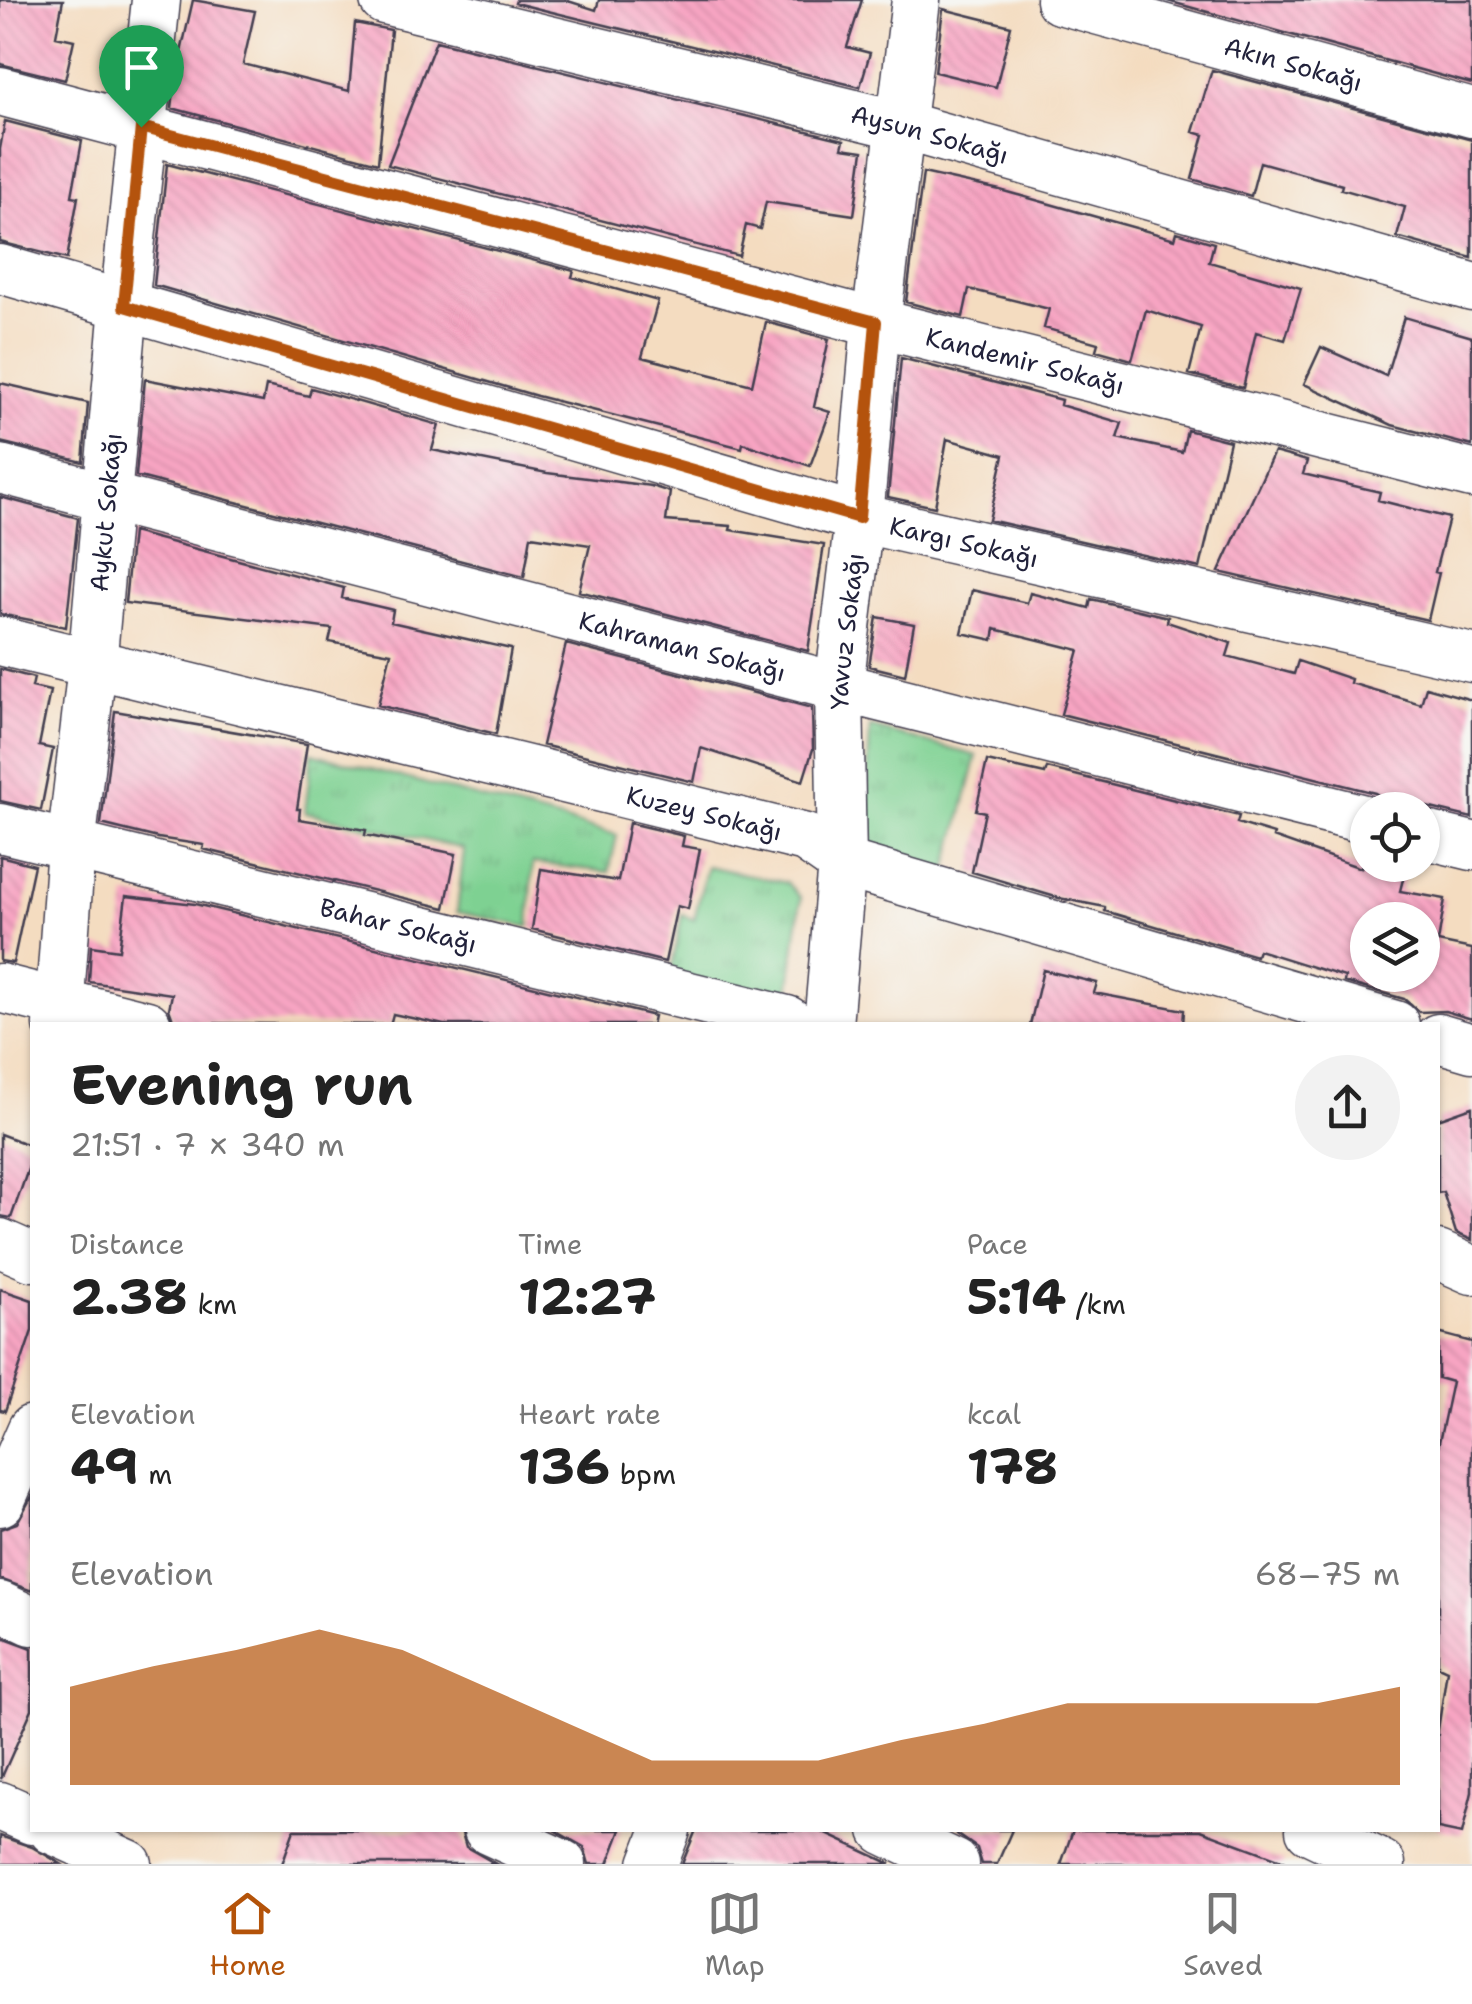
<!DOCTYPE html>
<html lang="en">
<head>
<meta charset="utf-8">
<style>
  :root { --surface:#fff; --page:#f2f2f2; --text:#222; --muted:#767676; --line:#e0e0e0; --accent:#b45309 }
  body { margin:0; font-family:"Shantell Sans",sans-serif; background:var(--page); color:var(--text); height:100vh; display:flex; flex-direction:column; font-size:38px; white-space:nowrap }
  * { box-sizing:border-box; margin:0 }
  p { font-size:32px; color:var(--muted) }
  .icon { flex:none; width:55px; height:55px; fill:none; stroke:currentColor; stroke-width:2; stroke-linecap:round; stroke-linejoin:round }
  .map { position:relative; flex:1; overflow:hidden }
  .drawer { position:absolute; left:30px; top:1022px; width:1410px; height:810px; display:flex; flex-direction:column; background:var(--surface); border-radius:0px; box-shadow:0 2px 8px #0004 }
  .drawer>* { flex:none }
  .tools { position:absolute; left:1350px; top:792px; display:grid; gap:20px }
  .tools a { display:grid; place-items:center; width:90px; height:90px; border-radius:50%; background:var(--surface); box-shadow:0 2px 8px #0004; font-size:50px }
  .pin { position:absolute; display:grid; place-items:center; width:85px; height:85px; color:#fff; margin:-102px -42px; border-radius:50% 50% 50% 0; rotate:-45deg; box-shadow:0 0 10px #0007 }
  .pin .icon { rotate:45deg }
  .round { display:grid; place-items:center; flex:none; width:105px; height:105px; border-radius:52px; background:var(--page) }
  .summary { display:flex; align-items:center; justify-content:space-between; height:170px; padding:0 40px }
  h1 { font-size:55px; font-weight:700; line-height:75px }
  .metrics { display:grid; grid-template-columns:repeat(3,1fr); gap:15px; height:170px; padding:10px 40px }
  .metrics div { display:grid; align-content:center }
  .metrics b { font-size:50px; font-weight:700 }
  .metrics small { font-size:28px; font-weight:400 }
  .metrics p { font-size:28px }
  .chart { height:280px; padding:20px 40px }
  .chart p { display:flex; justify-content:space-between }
  .chart svg { width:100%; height:180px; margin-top:10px; fill:var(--accent); opacity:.7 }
  .tab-bar { display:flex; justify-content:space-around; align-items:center; height:140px; border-top:2px solid var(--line); background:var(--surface); font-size:28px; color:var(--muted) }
  .tab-bar a { display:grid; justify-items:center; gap:5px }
  .tab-bar .active { color:var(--accent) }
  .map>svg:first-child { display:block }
</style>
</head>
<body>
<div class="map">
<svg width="1472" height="1864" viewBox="0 0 1472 1864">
  <defs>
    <pattern id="grass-tufts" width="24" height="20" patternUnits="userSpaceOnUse" patternTransform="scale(2.5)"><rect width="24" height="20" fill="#7ed192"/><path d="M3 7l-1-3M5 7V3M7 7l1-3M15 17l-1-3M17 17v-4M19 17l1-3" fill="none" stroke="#6db37f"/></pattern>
    <pattern id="building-back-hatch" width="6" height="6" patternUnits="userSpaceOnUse" patternTransform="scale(2.5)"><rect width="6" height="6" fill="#f8a5c3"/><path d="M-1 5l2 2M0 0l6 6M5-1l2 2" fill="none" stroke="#d48ea8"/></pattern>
  </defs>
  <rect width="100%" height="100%" fill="#f6f6f2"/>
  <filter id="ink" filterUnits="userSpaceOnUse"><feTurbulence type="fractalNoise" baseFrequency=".01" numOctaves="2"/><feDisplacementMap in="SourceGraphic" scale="20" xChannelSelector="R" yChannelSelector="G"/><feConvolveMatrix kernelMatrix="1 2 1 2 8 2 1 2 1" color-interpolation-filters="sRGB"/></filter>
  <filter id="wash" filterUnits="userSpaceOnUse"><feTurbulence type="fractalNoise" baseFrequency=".0048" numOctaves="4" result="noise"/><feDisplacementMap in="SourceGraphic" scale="40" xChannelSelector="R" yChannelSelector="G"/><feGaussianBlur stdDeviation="2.25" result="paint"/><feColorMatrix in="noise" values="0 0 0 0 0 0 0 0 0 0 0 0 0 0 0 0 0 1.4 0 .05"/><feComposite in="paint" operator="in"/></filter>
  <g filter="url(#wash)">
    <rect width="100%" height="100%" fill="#f4dcc0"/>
    <path fill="url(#grass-tufts)" stroke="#507a66" stroke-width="2.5" d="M 870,727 L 977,756 L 944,881 L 864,857 Z
      M 312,753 L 617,835 L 609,872 L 533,863 L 529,927 L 457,912 L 464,849 L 305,812 Z
      M 707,866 L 787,883 L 801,898 L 787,1007 L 670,978 L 682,914 L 694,920 Z"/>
    <g id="blocks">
      <path fill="url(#building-back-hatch)" fill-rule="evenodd" d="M 0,0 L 63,0 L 56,36 L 74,40 L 65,80 L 0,64 Z
        M 193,0 L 255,11 L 243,64 L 349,91 L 355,23 L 391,30 L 378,163 L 172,108 L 176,74 Z
        M 516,0 L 565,0 L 596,10 L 599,0 L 862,0 L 847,47 L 870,53 L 860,87 L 515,3 Z
        M 1164,0 L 1472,0 L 1472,84 Z
        M 943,9 L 1011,26 L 996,87 L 935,72 Z
        M 436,41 L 844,140 L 842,148 L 863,151 L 854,215 L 766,202 L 760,229 L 746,225 L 739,256 L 388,165 Z
        M 1212,70 L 1472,140 L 1472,258 L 1397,237 L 1405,207 L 1341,189 L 1342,185 L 1260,162 L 1251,196 L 1192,179 L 1204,135 L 1193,132 Z
        M 5,121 L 82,141 L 72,196 L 78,197 L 67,259 L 0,242 L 0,149 Z
        M 167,164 L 574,271 L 572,277 L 658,301 L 642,357 L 752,385 L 766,322 L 829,339 L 814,407 L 830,412 L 810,466 L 743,443 L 742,448 L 537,396 L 154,285 Z
        M 923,173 L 1000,190 L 1175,239 L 1177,232 L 1214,243 L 1209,262 L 1301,288 L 1285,340 L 1256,332 L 1243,388 L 1189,374 L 1201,327 L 1146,310 L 1132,360 L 1096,350 L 1098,343 L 1044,328 L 1049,309 L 969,289 L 963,317 L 906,302 Z
        M 1404,317 L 1472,337 L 1472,446 L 1392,425 L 1304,384 L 1321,347 L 1386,376 Z
        M 901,358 L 1061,400 L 1060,405 L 1122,423 L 1117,438 L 1182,452 L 1187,430 L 1230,441 L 1200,568 L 989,520 L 1004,455 L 947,439 L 935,507 L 888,497 Z
        M 145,379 L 263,402 L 266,386 L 309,396 L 311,388 L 439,425 L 432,450 L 547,473 L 651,486 L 670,492 L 666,521 L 731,526 L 730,530 L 824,545 L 808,651 L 579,591 L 590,545 L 531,536 L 524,577 L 136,476 Z
        M 0,383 L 88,403 L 83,462 L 0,442 Z
        M 1274,452 L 1307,461 L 1303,474 L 1380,492 L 1378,500 L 1449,518 L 1435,572 L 1439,573 L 1428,620 L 1219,572 Z
        M 0,497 L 78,518 L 66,627 L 0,614 Z
        M 132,532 L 344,588 L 342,598 L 393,610 L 391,622 L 511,649 L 496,734 L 378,705 L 391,653 L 329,642 L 332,629 L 125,603 Z
        M 972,590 L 1027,603 L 1030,593 L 1089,608 L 1091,599 L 1168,617 L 1167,622 L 1231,643 L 1227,656 L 1294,674 L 1298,661 L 1351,679 L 1350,683 L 1421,704 L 1426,687 L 1472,700 L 1472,818 L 1427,807 L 1393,810 L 1386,800 L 1375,793 L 1061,714 L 1079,650 L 995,629 L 993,640 L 962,633 Z
        M 877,617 L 914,624 L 905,675 L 869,666 Z
        M 566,644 L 812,708 L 813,749 L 803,781 L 701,748 L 694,782 L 542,745 Z
        M 0,669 L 34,678 L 32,687 L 50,691 L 39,746 L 53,749 L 41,810 L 0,801 Z
        M 115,711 L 307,744 L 297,809 L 300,809 L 299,819 L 366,830 L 365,835 L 456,854 L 445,908 L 203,849 L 204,845 L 158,838 L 101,824 Z
        M 987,761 L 1045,774 L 1047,768 L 1239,816 L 1237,823 L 1274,834 L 1273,837 L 1361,868 L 1363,859 L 1368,860 L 1368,865 L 1385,865 L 1405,871 L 1400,891 L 1445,899 L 1438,942 L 1472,949 L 1472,1019 L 1445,1011 L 1419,1012 L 1404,999 L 1344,982 L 1345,977 L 1258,950 L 1256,956 L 1105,911 L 1105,907 L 1059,898 L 972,872 L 985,812 L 976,810 ZM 1368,920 L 1422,920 L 1422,975 L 1368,975 Z
        M 629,823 L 684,836 L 682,846 L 700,849 L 688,909 L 677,906 L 665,962 L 532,929 L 541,869 L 618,881 Z
        M 0,856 L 34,865 L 13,963 L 0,961 Z
        M 126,896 L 195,904 L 654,1016 L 652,1025 L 444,1025 L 393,1014 L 390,1025 L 174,1023 L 169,1009 L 172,994 L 89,982 L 91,946 L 119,950 Z
        M 1043,970 L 1097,983 L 1094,993 L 1184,1010 L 1183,1025 L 1030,1025 Z
        M 1472,1107 L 1472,1240 L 1456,1233 L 1443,1192 L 1438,1193 L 1438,1119 Z
        M 0,1134 L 32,1146 L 32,1158 L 11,1218 L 0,1216 Z
        M 0,1289 L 32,1300 L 32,1331 L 5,1411 L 0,1410 Z
        M 1438,1333 L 1472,1342 L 1472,1792 L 1462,1834 L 1438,1829 L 1438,1730 L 1447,1670 L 1438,1666 L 1438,1447 L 1452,1382 L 1438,1378 Z
        M 32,1496 L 32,1591 L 0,1579 L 0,1529 L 17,1523 Z
        M 0,1636 L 32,1648 L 32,1709 L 1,1779 Z
        M 294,1830 L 461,1830 L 466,1847 L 496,1864 L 282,1864 Z
        M 554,1830 L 621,1830 L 608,1864 L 589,1864 L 584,1847 Z
        M 696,1830 L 818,1830 L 891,1864 L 682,1864 Z
        M 959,1830 L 1012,1830 L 997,1864 L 982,1864 L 977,1848 L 957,1834 Z
        M 1073,1830 L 1201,1830 L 1284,1861 L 1283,1864 L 1061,1864 Z
        M 0,1836 L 32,1847 L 61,1864 L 0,1864 Z"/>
    </g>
  </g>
  <g filter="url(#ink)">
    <use href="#blocks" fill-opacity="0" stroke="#423e4f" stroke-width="2.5"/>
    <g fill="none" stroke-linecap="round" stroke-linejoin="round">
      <g stroke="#423e4f" stroke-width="51">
        <g id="minor">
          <path id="s1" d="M 384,0 L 900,125 L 1472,287"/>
          <path id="s2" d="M 1060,0 L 1472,113"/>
          <path id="s3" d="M 0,91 L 876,323 L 1472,474"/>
          <path id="s4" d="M 0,269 L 859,518 L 1472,658"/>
          <path id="s5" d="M 0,469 L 839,687 L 1368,820"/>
          <path id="s6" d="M 0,641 L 806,838 L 842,863 L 1395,1025"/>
          <path id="s7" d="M 0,828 L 787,1020 L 794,1025"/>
          <path d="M 1422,834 L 1472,846"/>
          <path d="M 0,988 L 147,1025"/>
          <path id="s8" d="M 58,1025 L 71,847 L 92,666 L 124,306 L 156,0"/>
          <path id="s9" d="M 828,1025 L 842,863 L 839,687 L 859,518 L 876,323 L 916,0"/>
          <path d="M 1438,1038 L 1472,1048"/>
          <path d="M 0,1243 L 32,1257"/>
          <path d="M 1438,1255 L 1472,1270"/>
          <path d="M 0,1502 L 32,1429"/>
          <path d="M 0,1606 L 32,1621"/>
          <path d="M 0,1806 L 32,1820"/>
          <path d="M 53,1830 L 128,1864"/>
          <path d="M 488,1830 L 562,1864"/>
          <path d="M 884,1830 L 955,1864"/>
          <path d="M 1310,1830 L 1381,1864"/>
          <path d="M 653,1864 L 666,1830"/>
        </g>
      </g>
      <use href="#minor" stroke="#fff" stroke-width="48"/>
    </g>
  </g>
  <g fill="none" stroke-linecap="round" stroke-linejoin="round" filter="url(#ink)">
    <g stroke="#fff" stroke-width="20">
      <path id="route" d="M 141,127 L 876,322 L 859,518 L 124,306 Z"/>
    </g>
    <use href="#route" stroke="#b45309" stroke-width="12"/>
  </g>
  <g text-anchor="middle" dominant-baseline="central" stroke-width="10" stroke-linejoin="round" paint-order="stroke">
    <g font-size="25" fill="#22223b" stroke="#f6f6f2">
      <text stroke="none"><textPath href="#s2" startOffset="242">Akın Sokağı</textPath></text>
      <text stroke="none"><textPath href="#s1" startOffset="562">Aysun Sokağı</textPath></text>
      <text stroke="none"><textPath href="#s3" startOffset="1060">Kandemir Sokağı</textPath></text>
      <text stroke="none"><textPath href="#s8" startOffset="515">Aykut Sokağı</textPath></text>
      <text stroke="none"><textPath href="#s4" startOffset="1002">Kargı Sokağı</textPath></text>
      <text stroke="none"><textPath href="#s9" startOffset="395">Yavuz Sokağı</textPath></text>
      <text stroke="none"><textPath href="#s5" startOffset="705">Kahraman Sokağı</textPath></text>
      <text stroke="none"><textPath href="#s6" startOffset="725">Kuzey Sokağı</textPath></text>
      <text stroke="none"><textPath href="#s7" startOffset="410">Bahar Sokağı</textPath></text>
    </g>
  </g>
</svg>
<div class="tools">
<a><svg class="icon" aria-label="locate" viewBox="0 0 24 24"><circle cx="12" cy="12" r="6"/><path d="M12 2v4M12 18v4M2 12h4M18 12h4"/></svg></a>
<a><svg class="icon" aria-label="layers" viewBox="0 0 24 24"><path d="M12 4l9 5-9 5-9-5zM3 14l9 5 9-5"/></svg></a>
</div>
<div class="pin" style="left:141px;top:127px;background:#1e9e55"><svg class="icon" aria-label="arrive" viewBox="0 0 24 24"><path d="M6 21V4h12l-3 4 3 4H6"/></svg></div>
<section class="drawer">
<div class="summary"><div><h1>Evening run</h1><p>21:51 · 7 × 340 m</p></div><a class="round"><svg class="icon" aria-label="share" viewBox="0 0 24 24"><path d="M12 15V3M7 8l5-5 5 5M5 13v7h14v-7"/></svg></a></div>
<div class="metrics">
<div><p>Distance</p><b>2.38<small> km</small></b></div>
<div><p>Time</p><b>12:27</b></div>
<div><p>Pace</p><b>5:14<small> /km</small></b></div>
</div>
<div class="metrics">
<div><p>Elevation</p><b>49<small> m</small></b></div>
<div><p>Heart rate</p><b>136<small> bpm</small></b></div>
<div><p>kcal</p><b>178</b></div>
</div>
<div class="chart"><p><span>Elevation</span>68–75 m</p>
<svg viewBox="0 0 160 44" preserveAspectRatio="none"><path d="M0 44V20L10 15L20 11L30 6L40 11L50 20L60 29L70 38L80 38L90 38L100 33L110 29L120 24L130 24L140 24L150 24L160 20V44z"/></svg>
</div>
</section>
</div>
<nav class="tab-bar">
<a class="active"><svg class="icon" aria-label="home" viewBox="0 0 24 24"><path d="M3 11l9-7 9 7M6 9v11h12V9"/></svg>Home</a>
<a><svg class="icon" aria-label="map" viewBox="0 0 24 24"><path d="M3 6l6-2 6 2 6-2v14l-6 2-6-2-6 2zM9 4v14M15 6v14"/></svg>Map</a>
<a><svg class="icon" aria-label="saved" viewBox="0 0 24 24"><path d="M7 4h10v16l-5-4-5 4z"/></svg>Saved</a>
</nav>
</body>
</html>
